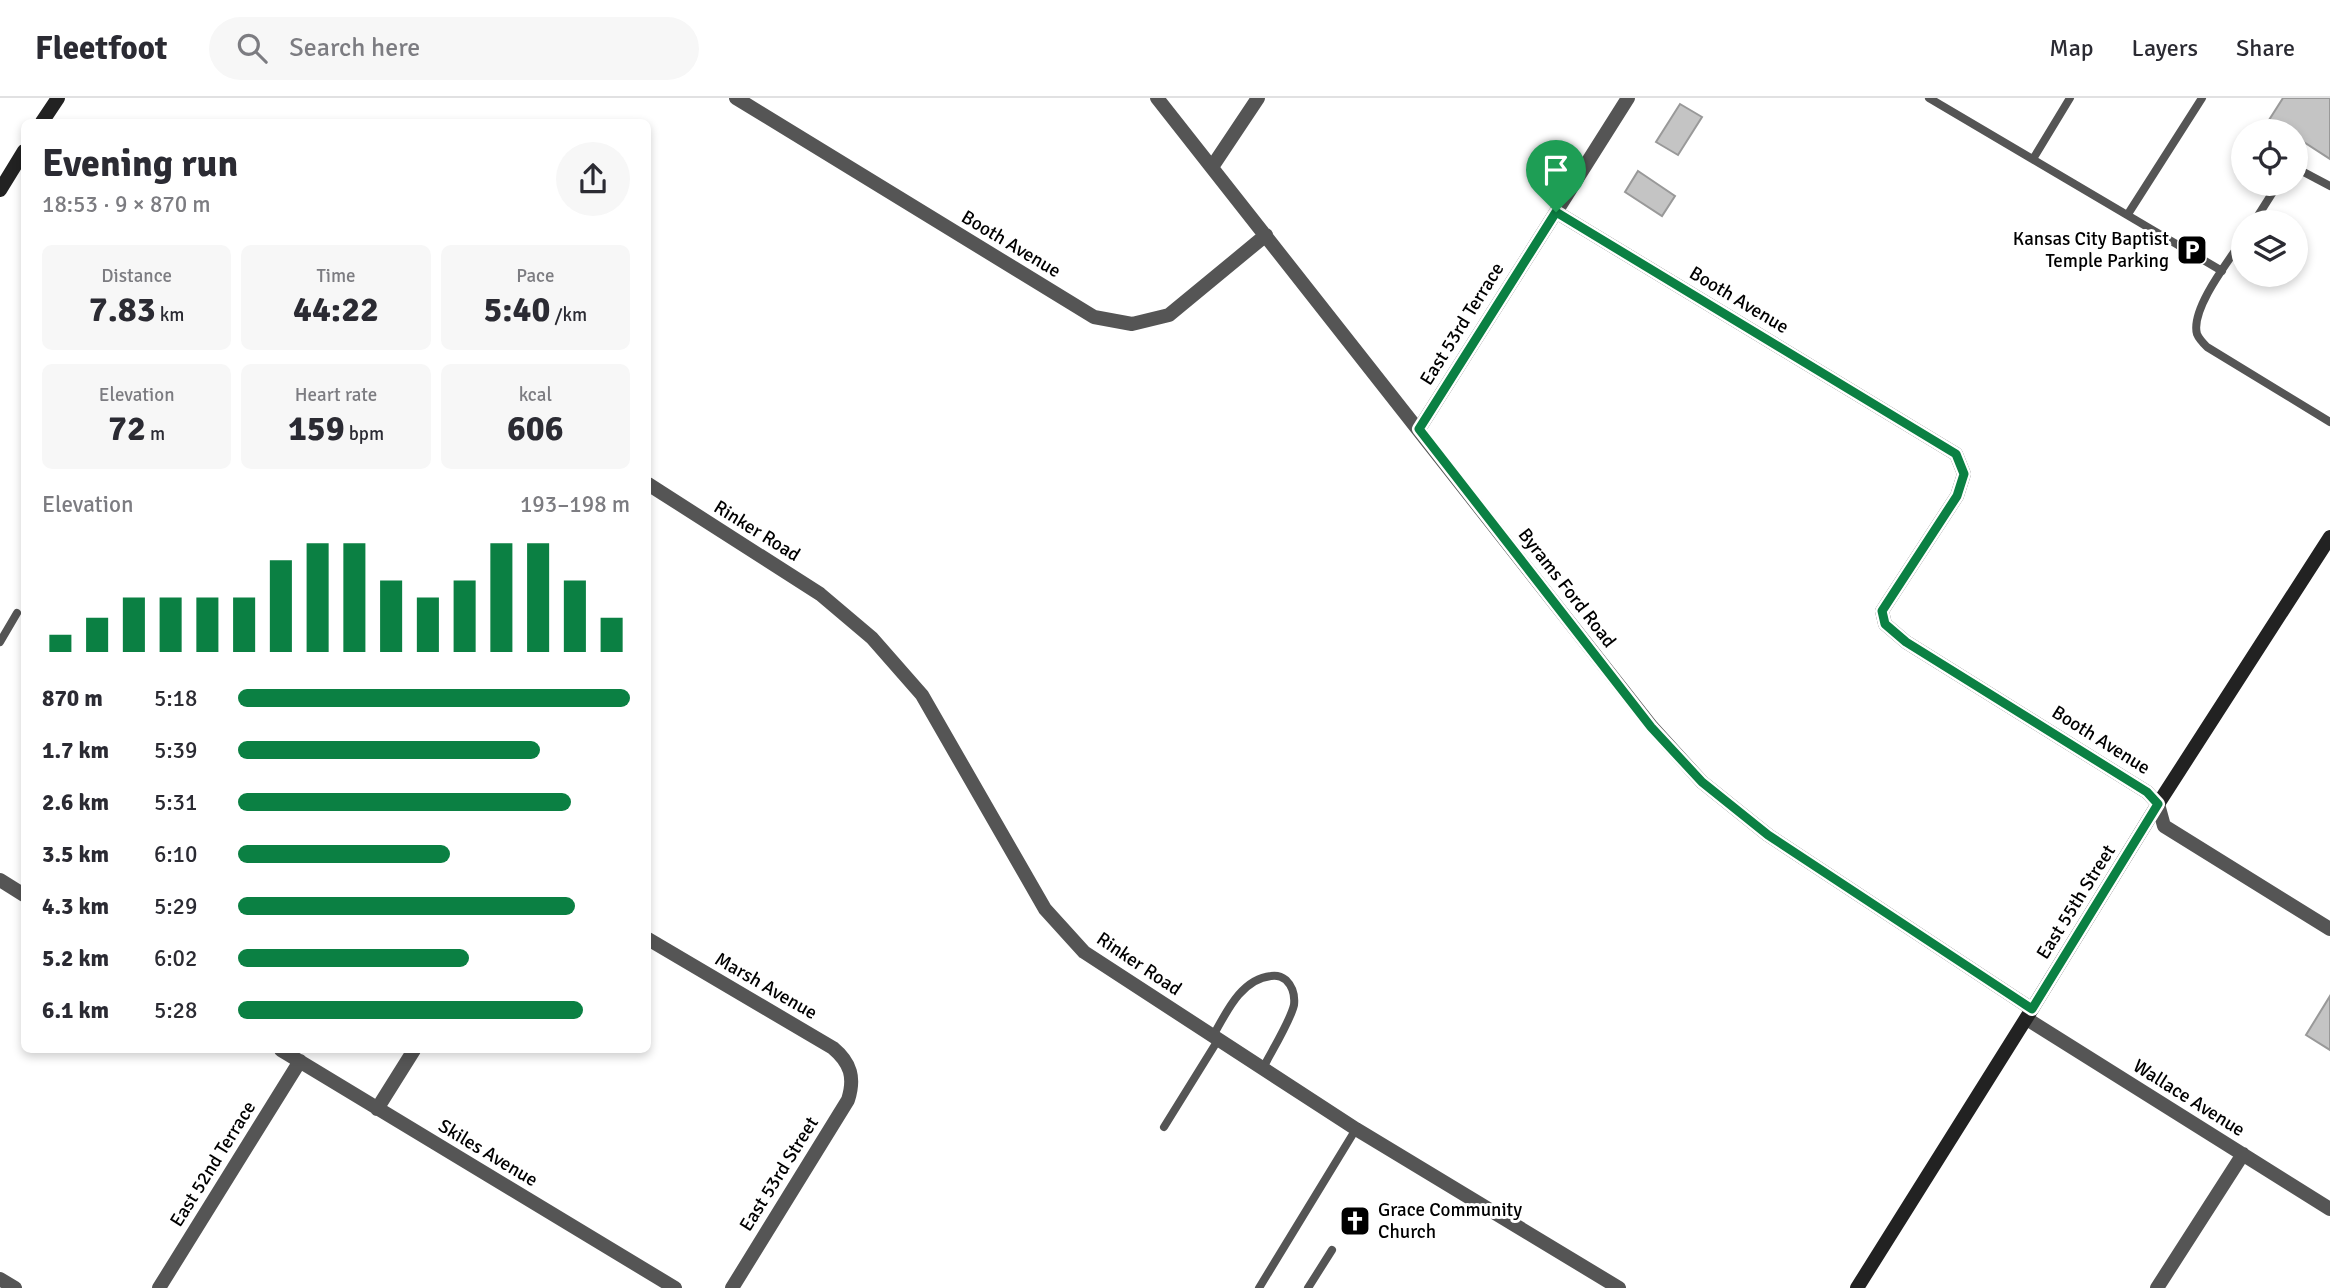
<!DOCTYPE html>
<html lang="en">
<head>
<meta charset="utf-8">
<style>
  :root { --surface:#fff; --page:#f7f7f7; --text:#2b2b33; --muted:#7c7c81; --line:#e1e1e2; --accent:#0b8043 }
  body { margin:0; font-family:Signika,sans-serif; background:var(--page); color:var(--text); height:100vh; display:flex; flex-direction:column; font-size:26px; white-space:nowrap }
  * { box-sizing:border-box; margin:0 }
  p { font-size:23px; color:var(--muted) }
  .icon { flex:none; width:38px; height:38px; fill:none; stroke:currentColor; stroke-width:2; stroke-linecap:round; stroke-linejoin:round }
  .map { position:relative; flex:1; overflow:hidden }
  .side { position:absolute; left:21px; top:21px; width:630px; height:934px; display:flex; flex-direction:column; background:var(--surface); border-radius:10px; box-shadow:0 4px 10px #0003 }
  .side>* { flex:none }
  .buttons { position:absolute; left:2231px; top:21px; display:grid; gap:14px }
  .buttons a { display:grid; place-items:center; width:77px; height:77px; border-radius:50%; background:var(--surface); box-shadow:0 4px 10px #0003; font-size:35px }
  .pin { position:absolute; display:grid; place-items:center; width:60px; height:60px; color:#fff; margin:-72px -30px; border-radius:50% 50% 50% 0; rotate:-45deg; box-shadow:0 0 7px #0007 }
  .pin .icon { rotate:45deg }
  .round { display:grid; place-items:center; flex:none; width:74px; height:74px; border-radius:37px; background:var(--page) }
  .summary { display:flex; align-items:center; justify-content:space-between; height:119px; padding:0 21px }
  h1 { font-size:38px; font-weight:700; line-height:52px }
  .stats { display:grid; grid-template-columns:repeat(3,1fr); gap:10px; height:119px; padding:7px 21px }
  .stats div { display:grid; align-content:center; border-radius:10px; background:var(--page); text-align:center }
  .stats b { font-size:35px; font-weight:700 }
  .stats small { font-size:19px; font-weight:400 }
  .stats p { font-size:19px }
  .chart { height:196px; padding:14px 21px }
  .chart p { display:flex; justify-content:space-between }
  .chart svg { width:100%; height:126px; margin-top:7px; stroke:var(--accent); stroke-width:6 }
  ul { padding:0 21px; list-style:none; font-size:23px }
  li { display:grid; grid-template-columns:112px 84px 1fr; align-items:center; height:52px }
  li i { height:18px; border-radius:9px; background:var(--accent) }
  header { display:flex; align-items:center; gap:42px; box-sizing:border-box; height:98px; padding:0 35px; background:var(--surface); border-bottom:2px solid var(--line) }
  header strong { font-size:33px }
  nav { display:flex; gap:38px; margin-inline-start:auto; font-size:24px }
  .search { width:490px; height:63px; background:var(--page); display:flex; align-items:center; gap:18px; box-sizing:border-box; padding:0 24px; border-radius:38px; color:var(--muted); font-size:26px }
  .map>svg:first-child { display:block }
</style>
</head>
<body>
<header>
<strong>Fleetfoot</strong>
<div class="search"><svg class="icon" aria-label="search" viewBox="0 0 24 24"><circle cx="10" cy="10" r="6"/><path d="M15 15l6 6"/></svg>Search here</div>
<nav><a>Map</a><a>Layers</a><a>Share</a></nav>
</header>
<div class="map">
<svg width="2330" height="1190" viewBox="0 0 2330 1190">
  <rect width="100%" height="100%" fill="#fff"/>
  <path fill="#c4c4c4" stroke="#999" stroke-width="2" d="M 2283,0 L 2330,0 L 2330,61 L 2296,39 L 2296,33 L 2286,33 L 2269,22 Z
    M 1680,6 L 1702,19 L 1678,57 L 1656,44 Z
    M 1638,73 L 1675,98 L 1662,118 L 1625,94 Z
    M 2330,898 L 2330,952 L 2306,937 Z"/>
  <g fill="none" stroke-linecap="round" stroke-linejoin="round">
    <path stroke="#555" stroke-width="8" d="M 1929,0 L 2222,173
      M 2033,61 L 2070,0
      M 2296,70 L 2330,88
      M 2128,116 L 2202,0
      M 2254,124 L 2278,86
      M 2244,140 C 2230,161 2190,211 2197,236 C 2199,241 2203,245 2207,249 L 2330,324
      M 0,544 L 17,515
      M 1213,938 C 1226,915 1241,881 1271,878 C 1277,877 1281,878 1286,882 C 1293,889 1295,898 1294,907 C 1290,924 1271,954 1263,970
      M 1164,1029 L 1218,942
      M 1259,1190 L 1356,1031
      M 1308,1190 L 1332,1152"/>
    <path stroke="#555" stroke-width="14" d="M 736,0 L 1094,219 L 1132,226 L 1169,217 L 1266,137
      M 1157,0 L 1652,629 L 1702,684 L 1768,737 L 2032,911
      M 1212,69 L 1258,0
      M 1556,114 L 1956,356 L 1964,376 L 1957,398 L 1882,513 L 1885,526 L 1906,544 L 2147,694 L 2158,706 L 2164,728 L 2330,831
      M 1419,331 L 1628,0
      M 648,386 L 820,496 L 872,540 L 922,597 L 1045,811 L 1084,854 L 1356,1031 L 1619,1190
      M 0,782 L 24,797
      M 648,841 L 833,950 C 851,965 855,980 848,1002 L 732,1190
      M 2027,921 L 2330,1111
      M 281,952 L 675,1190
      M 377,1011 L 414,952
      M 0,1181 L 15,1190
      M 159,1190 L 300,963
      M 2157,1190 L 2243,1056"/>
    <path stroke="#222" stroke-width="14" d="M 42,24 L 58,0
      M 0,92 L 24,53
      M 1857,1190 L 2032,911 L 2158,706 L 2330,439"/>
  </g>
  <g fill="none" stroke-linecap="round" stroke-linejoin="round">
    <g stroke="#fff" stroke-width="14">
      <path id="route" d="M 1556,114 L 1956,356 L 1964,376 L 1957,398 L 1882,513 L 1885,526 L 1906,544 L 2147,694 L 2158,706 L 2032,911 L 1768,737 L 1702,684 L 1651,629 L 1419,331 Z"/>
    </g>
    <use href="#route" stroke="#0b8043" stroke-width="9"/>
  </g>
  <defs>
    <g id="parking-square" transform="scale(1.575)"><rect x="-9" y="-9" width="18" height="18" rx="4" fill="#000" stroke="#fff"/><path d="M-3.5-5.5H1a3.5 3.5 0 0 1 0 7H-1V5.5H-3.5ZM-1-3.4V-.6H.8a1.4 1.4 0 0 0 0-2.8Z" fill="#fff"/></g>
    <g id="church-square" transform="scale(1.575)"><rect x="-9" y="-9" width="18" height="18" rx="4" fill="#000" stroke="#fff"/><path d="M-1.2-6h2.4v3.5h3.3v2.4h-3.3V6h-2.4V-.1h-3.3v-2.4h3.3Z" fill="#fff"/></g>
  </defs>
  <g fill-rule="evenodd">
    <use href="#parking-square" x="2192" y="152"/>
    <use href="#church-square" x="1355" y="1123"/>
  </g>
  <g text-anchor="middle" dominant-baseline="central" stroke-width="6" stroke-linejoin="round" paint-order="stroke">
    <g font-size="19" fill="#000" stroke="#fff" text-anchor="end">
      <text x="2169" y="141">Kansas City Baptist<tspan x="2169" dy="22">Temple Parking</tspan></text>
      <text x="1378" y="1112" text-anchor="start">Grace Community<tspan x="1378" dy="22">Church</tspan></text>
    </g>
    <g font-size="19" fill="#000" stroke="#fff">
      <text transform="translate(1011 146) rotate(31)">Booth Avenue</text>
      <text transform="translate(1739 202) rotate(31)">Booth Avenue</text>
      <text transform="translate(1462 226) rotate(-58)">East 53rd Terrace</text>
      <text transform="translate(757 433) rotate(32)">Rinker Road</text>
      <text transform="translate(1567 490) rotate(52)">Byrams Ford Road</text>
      <text transform="translate(2101 642) rotate(32)">Booth Avenue</text>
      <text transform="translate(2076 804) rotate(-58)">East 55th Street</text>
      <text transform="translate(1139 866) rotate(34)">Rinker Road</text>
      <text transform="translate(766 888) rotate(30)">Marsh Avenue</text>
      <text transform="translate(2189 1000) rotate(32)">Wallace Avenue</text>
      <text transform="translate(488 1055) rotate(31)">Skiles Avenue</text>
      <text transform="translate(213 1066) rotate(-58)">East 52nd Terrace</text>
      <text transform="translate(779 1076) rotate(-58)">East 53rd Street</text>
    </g>
  </g>
</svg>
<div class="buttons">
<a><svg class="icon" aria-label="locate" viewBox="0 0 24 24"><circle cx="12" cy="12" r="6"/><path d="M12 2v4M12 18v4M2 12h4M18 12h4"/></svg></a>
<a><svg class="icon" aria-label="layers" viewBox="0 0 24 24"><path d="M12 4l9 5-9 5-9-5zM3 14l9 5 9-5"/></svg></a>
</div>
<div class="pin" style="left:1556px;top:114px;background:#1e9e55"><svg class="icon" aria-label="arrive" viewBox="0 0 24 24"><path d="M6 21V4h12l-3 4 3 4H6"/></svg></div>
<section class="side">
<div class="summary"><div><h1>Evening run</h1><p>18:53 · 9 × 870 m</p></div><a class="round"><svg class="icon" aria-label="share" viewBox="0 0 24 24"><path d="M12 15V3M7 8l5-5 5 5M5 13v7h14v-7"/></svg></a></div>
<div class="stats">
<div><p>Distance</p><b>7.83<small> km</small></b></div>
<div><p>Time</p><b>44:22</b></div>
<div><p>Pace</p><b>5:40<small> /km</small></b></div>
</div>
<div class="stats">
<div><p>Elevation</p><b>72<small> m</small></b></div>
<div><p>Heart rate</p><b>159<small> bpm</small></b></div>
<div><p>kcal</p><b>606</b></div>
</div>
<div class="chart"><p><span>Elevation</span>193–198 m</p>
<svg viewBox="0 0 160 44" preserveAspectRatio="none"><path d="M5 44V38M15 44V32M25 44V25M35 44V25M45 44V25M55 44V25M65 44V12M75 44V6M85 44V6M95 44V19M105 44V25M115 44V19M125 44V6M135 44V6M145 44V19M155 44V32"/></svg>
</div>
<ul>
<li><b>870 m</b>5:18<i style="width:100%"></i></li>
<li><b>1.7 km</b>5:39<i style="width:77%"></i></li>
<li><b>2.6 km</b>5:31<i style="width:85%"></i></li>
<li><b>3.5 km</b>6:10<i style="width:54%"></i></li>
<li><b>4.3 km</b>5:29<i style="width:86%"></i></li>
<li><b>5.2 km</b>6:02<i style="width:59%"></i></li>
<li><b>6.1 km</b>5:28<i style="width:88%"></i></li>
</ul>
</section>
</div>
</body>
</html>
